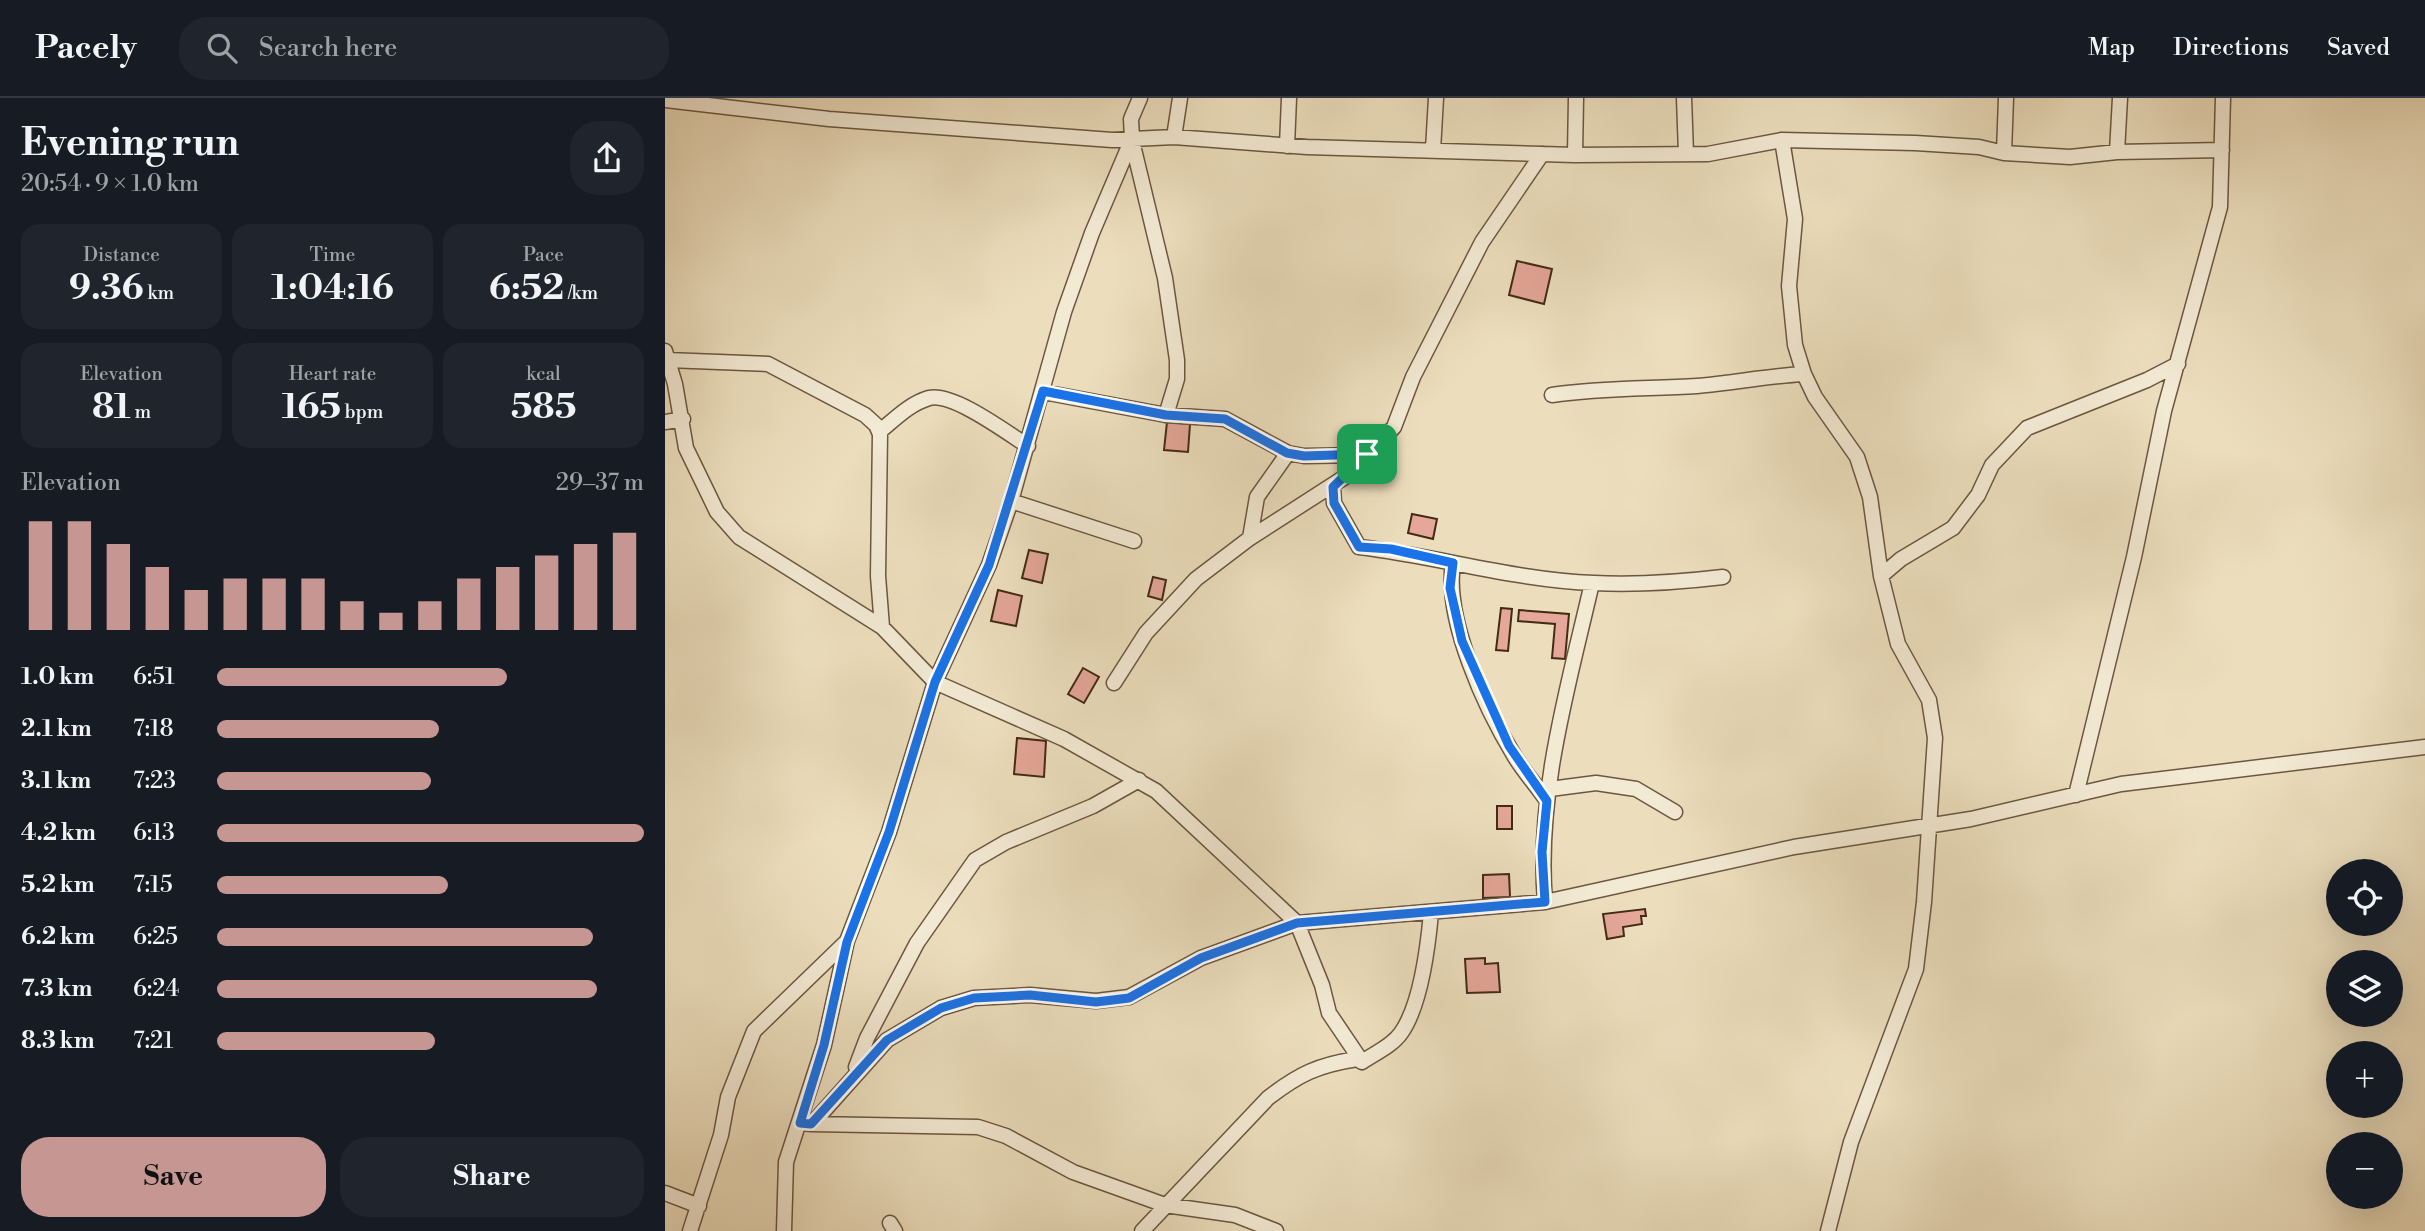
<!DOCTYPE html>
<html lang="en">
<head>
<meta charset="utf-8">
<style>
  :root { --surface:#171b24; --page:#20242c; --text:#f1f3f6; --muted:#9ea1a6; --line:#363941; --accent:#c59692 }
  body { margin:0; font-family:"Libre Bodoni",serif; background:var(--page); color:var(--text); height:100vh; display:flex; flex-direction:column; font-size:26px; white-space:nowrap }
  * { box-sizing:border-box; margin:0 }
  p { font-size:23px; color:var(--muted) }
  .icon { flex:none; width:38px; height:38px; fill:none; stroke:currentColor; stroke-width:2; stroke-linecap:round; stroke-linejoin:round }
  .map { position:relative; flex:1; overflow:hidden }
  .drawer { display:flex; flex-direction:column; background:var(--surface); width:665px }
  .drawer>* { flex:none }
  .buttons { position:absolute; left:1661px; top:761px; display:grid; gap:14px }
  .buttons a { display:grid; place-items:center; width:77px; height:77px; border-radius:50%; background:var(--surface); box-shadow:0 7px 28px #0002; font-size:35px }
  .pin { position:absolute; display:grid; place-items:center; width:60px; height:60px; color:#fff; margin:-30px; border-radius:14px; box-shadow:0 4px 10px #0006 }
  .round { display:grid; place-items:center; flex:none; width:74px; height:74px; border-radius:28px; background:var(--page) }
  .head { display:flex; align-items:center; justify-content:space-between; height:119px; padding:0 21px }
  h1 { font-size:38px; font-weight:700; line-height:52px }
  .stats { display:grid; grid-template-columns:repeat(3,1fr); gap:10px; height:119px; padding:7px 21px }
  .stats div { display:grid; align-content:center; border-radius:18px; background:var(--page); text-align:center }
  .stats b { font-size:35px; font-weight:700 }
  .stats small { font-size:19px; font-weight:400 }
  .stats p { font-size:19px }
  .chart { height:196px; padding:14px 21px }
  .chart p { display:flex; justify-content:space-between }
  .chart svg { width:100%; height:126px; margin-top:7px; stroke:var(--accent); stroke-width:6 }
  .primary-button { display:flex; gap:14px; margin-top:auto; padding:14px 21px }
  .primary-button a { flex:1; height:80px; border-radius:28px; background:var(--accent); color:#111; font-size:28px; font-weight:700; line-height:80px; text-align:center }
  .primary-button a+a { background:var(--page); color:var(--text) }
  ul { padding:0 21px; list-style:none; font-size:23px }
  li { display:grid; grid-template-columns:112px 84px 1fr; align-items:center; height:52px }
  li i { height:18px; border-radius:9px; background:var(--accent) }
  header { display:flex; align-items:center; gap:42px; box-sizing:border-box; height:98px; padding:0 35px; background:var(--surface); border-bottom:2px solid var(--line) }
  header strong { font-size:33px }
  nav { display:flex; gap:38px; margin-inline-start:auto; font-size:24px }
  .search { width:490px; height:63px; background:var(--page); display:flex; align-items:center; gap:18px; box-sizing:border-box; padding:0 24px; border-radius:28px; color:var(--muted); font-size:26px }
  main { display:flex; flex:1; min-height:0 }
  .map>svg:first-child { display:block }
</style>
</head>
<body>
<header>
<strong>Pacely</strong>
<div class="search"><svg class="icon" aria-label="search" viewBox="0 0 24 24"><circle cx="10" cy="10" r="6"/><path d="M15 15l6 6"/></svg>Search here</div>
<nav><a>Map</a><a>Directions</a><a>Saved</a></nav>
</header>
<main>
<section class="drawer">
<div class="head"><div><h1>Evening run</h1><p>20:54 · 9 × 1.0 km</p></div><a class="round"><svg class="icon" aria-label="share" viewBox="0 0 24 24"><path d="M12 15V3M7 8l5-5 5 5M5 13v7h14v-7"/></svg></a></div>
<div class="stats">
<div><p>Distance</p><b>9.36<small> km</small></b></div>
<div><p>Time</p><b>1:04:16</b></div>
<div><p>Pace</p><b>6:52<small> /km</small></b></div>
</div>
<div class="stats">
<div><p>Elevation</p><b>81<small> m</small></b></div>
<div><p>Heart rate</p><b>165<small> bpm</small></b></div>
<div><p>kcal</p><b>585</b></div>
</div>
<div class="chart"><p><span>Elevation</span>29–37 m</p>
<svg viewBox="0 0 160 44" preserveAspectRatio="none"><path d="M5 44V6M15 44V6M25 44V14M35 44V22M45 44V30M55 44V26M65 44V26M75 44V26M85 44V34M95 44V38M105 44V34M115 44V26M125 44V22M135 44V18M145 44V14M155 44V10"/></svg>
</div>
<ul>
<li><b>1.0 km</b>6:51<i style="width:68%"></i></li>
<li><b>2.1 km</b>7:18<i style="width:52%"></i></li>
<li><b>3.1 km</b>7:23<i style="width:50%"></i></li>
<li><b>4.2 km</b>6:13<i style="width:100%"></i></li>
<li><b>5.2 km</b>7:15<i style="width:54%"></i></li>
<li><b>6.2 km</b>6:25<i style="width:88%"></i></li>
<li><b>7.3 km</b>6:24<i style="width:89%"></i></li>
<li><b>8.3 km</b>7:21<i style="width:51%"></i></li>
</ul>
<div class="primary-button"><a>Save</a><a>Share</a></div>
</section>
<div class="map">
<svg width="1760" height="1133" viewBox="0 0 1760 1133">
  <rect width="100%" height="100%" fill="#ecdebd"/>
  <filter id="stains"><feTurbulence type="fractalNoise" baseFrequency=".00286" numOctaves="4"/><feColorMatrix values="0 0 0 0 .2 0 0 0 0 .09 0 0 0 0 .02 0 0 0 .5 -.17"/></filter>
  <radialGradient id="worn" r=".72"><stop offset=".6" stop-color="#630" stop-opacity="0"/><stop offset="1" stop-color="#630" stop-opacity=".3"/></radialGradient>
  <path fill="#e4a798" stroke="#422a16" stroke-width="2" d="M 852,163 L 887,171 L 879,206 L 844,197 Z
    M 502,324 L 525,326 L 523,354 L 499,352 Z
    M 747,416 L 772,421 L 768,441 L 743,435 Z
    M 364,452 L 383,456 L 377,485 L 357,480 Z
    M 488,479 L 501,482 L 497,502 L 483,498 Z
    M 333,492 L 357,498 L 351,528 L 326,523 Z
    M 836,510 L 847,511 L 843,553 L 831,552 Z
    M 854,512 L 904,516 L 900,561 L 887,560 L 890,526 L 853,523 Z
    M 418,570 L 434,579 L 419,605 L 403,596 Z
    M 352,640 L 381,643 L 379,679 L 349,676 Z
    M 832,708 L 847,708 L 847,731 L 832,731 Z
    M 844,776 L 845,799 L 818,800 L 818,777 Z
    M 980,811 L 981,818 L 976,818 L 977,826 L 958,829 L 959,838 L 942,841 L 938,816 Z
    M 820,860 L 820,866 L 833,865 L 835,894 L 802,895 L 800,861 Z"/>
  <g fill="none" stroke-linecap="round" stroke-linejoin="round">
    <g stroke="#6c5740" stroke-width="17">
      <path id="minor" d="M 1019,0 L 1021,56
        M 0,2 L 164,21 L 447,42 L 509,39 L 642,49 L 910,57 L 1043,56 L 1117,42 L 1250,45 L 1314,49 L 1339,55 L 1405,59 L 1452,54 L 1557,52
        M 509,39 L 515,0
        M 1117,42 L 1130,121 L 1124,188 L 1130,247 L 1139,276 L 1150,299 L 1192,359 L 1205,399 L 1216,478 L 1233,546 L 1264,602 L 1270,640 L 1259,804 L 1251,871 L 1186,1044 L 1163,1133
        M 467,43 L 500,180 L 512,262 L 512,281 L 501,317
        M 622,48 L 624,0
        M 768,52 L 771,0
        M 1452,54 L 1455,0
        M 1339,55 L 1341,0
        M 910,57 L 911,0
        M 0,253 L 10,286 L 21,350 L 52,414 L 74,439 L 217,529 L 270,584 L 399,641 L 491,693 L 632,825 L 657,887 L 664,915 L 697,964
        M 2,262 L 103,266 L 200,317 L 211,327 L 215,336 L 213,478 L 217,529
        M 378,294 L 501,317 L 560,321 L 623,355 L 639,358 L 702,357
        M 887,297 C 936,290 983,291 1032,288 C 1068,285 1103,278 1139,276
        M 0,324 L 18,321
        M 214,334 C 230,321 244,306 264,300 C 288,294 342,335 363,348
        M 668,389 L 669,405 L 694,449 C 772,458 849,482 929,485 C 971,487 1016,484 1058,479
        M 346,403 L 469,443
        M 585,440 L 592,399 L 623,355
        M 788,465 C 779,521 820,610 850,659 C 859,674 872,688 882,703
        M 1216,478 L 1236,461 L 1288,430 L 1313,397 L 1327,367 L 1362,330 L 1482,282 L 1513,266
        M 449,585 L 481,535 L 531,481 L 585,440 L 683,377 L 729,329 L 748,279 L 817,144 L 877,56
        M 885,691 L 931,685 L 971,691 L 1010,714
        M 1411,697 L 1469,459 L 1499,313 L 1555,109 L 1558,0
        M 880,804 C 871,697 903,589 927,485
        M 191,969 L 202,940 L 252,845 L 310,762 L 341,744 L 428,708 L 474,682
        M 135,1025 L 147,1026 L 222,942 L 276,910 L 309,900 L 365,897 L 431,903 L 464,899 L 536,860 L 632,825 L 880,804 L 1129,749 L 1306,721 L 1456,686 L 1760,649
        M 147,1026 L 313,1029 L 341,1038 L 408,1074 L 500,1107 L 570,1117 L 611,1133
        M 0,1095 L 34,1108
        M 225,1125 L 230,1133
        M 25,1133 L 56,1037 L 63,999 L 89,933 L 181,844
        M 119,1133 L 121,1064 L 159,947 L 182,843 L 224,734 L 270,584 L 324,467 L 346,403 L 399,214 L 427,135 L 467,41 L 466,21 L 475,0
        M 477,1133 L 603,1000 C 634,976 653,967 692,961 L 697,964 C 710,955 727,948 736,935 C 756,907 763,848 766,815"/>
    </g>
    <use href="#minor" stroke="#f3ead4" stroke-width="14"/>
  </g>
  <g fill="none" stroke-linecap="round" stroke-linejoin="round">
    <g stroke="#fff" stroke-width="14">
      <path id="route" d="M 378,293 L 501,317 L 560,321 L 622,355 L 639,358 L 702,356 L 668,389 L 669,405 L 694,449 L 726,451 L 788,465 L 785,490 L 797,543 L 844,648 L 882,703 L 877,754 L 880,804 L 632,825 L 536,860 L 464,900 L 431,904 L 365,897 L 309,900 L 276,910 L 222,942 L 146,1026 L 135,1025 L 159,947 L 182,844 L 224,734 L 270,584 L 324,467 Z"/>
    </g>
    <use href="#route" stroke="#1a73e8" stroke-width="9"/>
  </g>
  <rect width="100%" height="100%" filter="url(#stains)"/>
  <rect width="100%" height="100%" fill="url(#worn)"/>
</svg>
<div class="buttons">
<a><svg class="icon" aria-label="locate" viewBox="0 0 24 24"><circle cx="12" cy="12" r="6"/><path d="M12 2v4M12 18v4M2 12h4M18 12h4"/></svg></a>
<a><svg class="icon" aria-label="layers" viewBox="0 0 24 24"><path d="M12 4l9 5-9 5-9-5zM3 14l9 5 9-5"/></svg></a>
<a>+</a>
<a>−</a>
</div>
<div class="pin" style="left:702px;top:356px;background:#1e9e55"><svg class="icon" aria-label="arrive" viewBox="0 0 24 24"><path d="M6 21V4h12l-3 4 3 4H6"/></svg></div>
</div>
</main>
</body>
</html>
